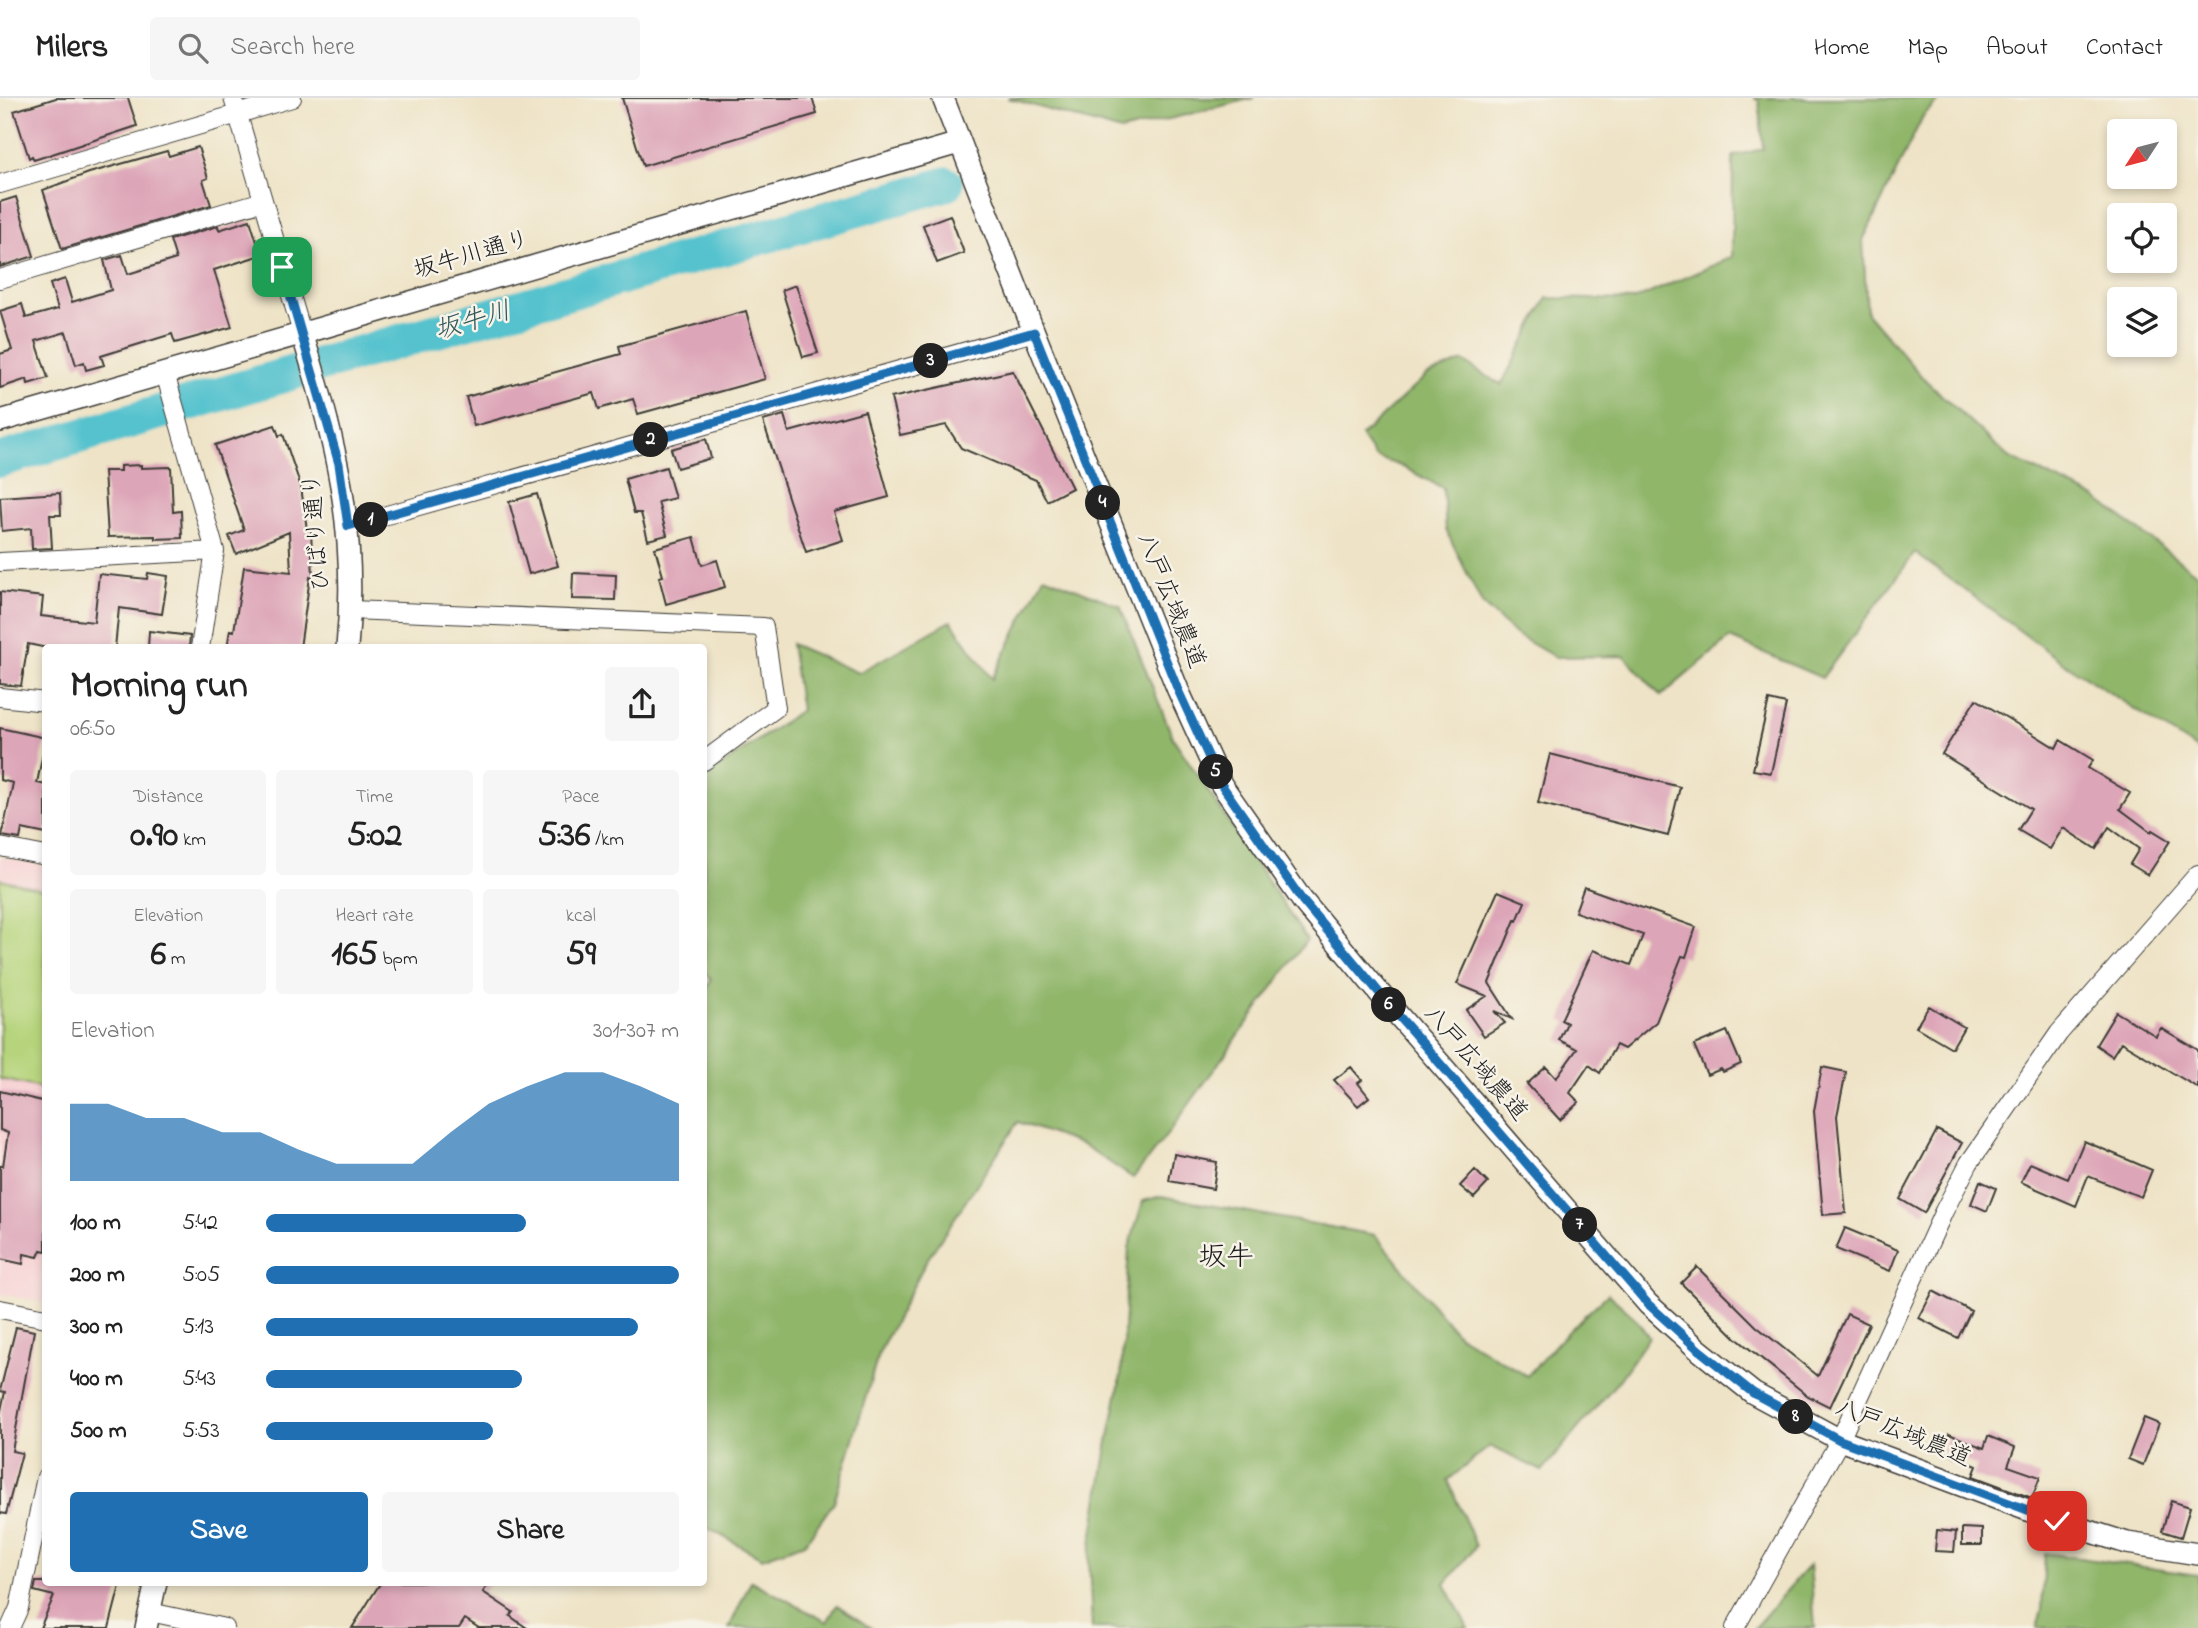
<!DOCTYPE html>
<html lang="en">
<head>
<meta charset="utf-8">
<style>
  :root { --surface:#fff; --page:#f6f6f6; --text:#222; --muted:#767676; --line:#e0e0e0; --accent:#1f6fb2 }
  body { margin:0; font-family:"Indie Flower","Klee One",sans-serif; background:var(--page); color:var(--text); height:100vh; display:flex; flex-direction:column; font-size:26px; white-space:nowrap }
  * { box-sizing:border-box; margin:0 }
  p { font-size:23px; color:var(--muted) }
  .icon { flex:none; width:38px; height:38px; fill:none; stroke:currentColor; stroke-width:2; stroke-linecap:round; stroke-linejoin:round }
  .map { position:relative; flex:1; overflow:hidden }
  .sheet { position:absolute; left:42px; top:546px; width:665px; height:942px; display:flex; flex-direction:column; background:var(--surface); border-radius:7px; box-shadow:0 4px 10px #0003 }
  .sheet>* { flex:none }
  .needle { width:46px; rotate:234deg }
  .tools { position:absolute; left:2107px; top:21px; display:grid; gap:14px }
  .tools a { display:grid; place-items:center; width:70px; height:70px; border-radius:7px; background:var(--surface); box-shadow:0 4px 10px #0003; font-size:35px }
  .pin { position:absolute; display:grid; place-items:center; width:60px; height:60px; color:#fff; margin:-30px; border-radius:14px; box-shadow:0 4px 10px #0006 }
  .km { position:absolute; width:35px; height:35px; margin:-18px; border-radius:50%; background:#222; color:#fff; font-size:19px; line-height:35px; text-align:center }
  .round { display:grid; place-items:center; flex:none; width:74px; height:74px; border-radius:7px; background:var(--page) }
  .headline { display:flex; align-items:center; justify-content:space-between; height:119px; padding:0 28px }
  h1 { font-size:38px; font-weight:700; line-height:52px }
  .figures { display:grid; grid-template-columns:repeat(3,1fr); gap:10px; height:119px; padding:7px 28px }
  .figures div { display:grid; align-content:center; border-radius:7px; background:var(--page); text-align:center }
  .figures b { font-size:35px; font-weight:700 }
  .figures small { font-size:19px; font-weight:400 }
  .figures p { font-size:19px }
  .chart { height:196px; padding:14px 28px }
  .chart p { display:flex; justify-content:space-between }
  .chart svg { width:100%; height:126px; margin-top:7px; fill:var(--accent); opacity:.7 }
  .primary-button { display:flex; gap:14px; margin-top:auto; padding:14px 28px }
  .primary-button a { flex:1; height:80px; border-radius:7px; background:var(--accent); color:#fff; font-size:28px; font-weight:700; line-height:80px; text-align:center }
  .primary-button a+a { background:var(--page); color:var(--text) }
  ul { padding:0 28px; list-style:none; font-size:23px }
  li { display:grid; grid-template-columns:112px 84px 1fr; align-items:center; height:52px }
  li i { height:18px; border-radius:9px; background:var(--accent) }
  header { display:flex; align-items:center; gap:42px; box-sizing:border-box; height:98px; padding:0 35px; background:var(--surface); border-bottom:2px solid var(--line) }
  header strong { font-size:33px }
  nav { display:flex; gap:38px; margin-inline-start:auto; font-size:24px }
  .search { width:490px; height:63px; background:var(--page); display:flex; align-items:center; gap:18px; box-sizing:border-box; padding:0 24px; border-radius:7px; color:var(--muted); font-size:26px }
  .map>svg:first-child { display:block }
</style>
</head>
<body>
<header>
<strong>Milers</strong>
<div class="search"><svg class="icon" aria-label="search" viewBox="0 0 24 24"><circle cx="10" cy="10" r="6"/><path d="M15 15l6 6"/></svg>Search here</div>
<nav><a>Home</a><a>Map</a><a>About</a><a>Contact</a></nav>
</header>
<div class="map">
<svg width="2198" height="1530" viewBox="0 0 2198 1530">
  <rect width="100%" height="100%" fill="#f7f3e8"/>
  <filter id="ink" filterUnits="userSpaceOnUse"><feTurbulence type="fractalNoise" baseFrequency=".0143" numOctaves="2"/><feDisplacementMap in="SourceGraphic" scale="14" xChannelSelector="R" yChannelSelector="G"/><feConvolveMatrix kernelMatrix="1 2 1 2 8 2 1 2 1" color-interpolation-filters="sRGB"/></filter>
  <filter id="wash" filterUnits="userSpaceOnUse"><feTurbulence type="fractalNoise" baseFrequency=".00686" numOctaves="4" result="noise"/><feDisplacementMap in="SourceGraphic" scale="28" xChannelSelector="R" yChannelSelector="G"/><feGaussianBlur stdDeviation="1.57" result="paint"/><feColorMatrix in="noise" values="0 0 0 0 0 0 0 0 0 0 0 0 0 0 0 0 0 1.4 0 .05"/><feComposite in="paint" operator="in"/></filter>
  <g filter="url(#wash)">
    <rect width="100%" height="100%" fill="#eee3c6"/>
    <path fill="#f7cfd3" d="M 0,759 L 45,768 L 45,1205 L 0,1196 Z"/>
    <path fill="#b6d47b" stroke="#69784c" stroke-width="2" d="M 0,781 L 45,792 L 45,991 L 0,981 Z"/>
    <path fill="#90b66b" stroke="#566944" stroke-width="2" d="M 1008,0 L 1254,0 L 1121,33 Z
      M 1755,0 L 1941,0 L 1923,18 L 1863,142 L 1867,215 L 1922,279 L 2008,359 L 2096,400 L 2198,477 L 2198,652 L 2062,564 L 1915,455 L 1822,580 L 1730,540 L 1661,598 L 1624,558 L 1555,559 L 1515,536 L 1482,506 L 1446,432 L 1443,390 L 1401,368 L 1375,359 L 1361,338 L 1427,277 L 1463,263 L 1501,287 L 1547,200 L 1634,202 L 1732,159 L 1733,58 L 1763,51 L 1759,3 Z
      M 1044,478 L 1120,508 L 1173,640 L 1307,842 L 1170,1033 L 1133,1080 L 1085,1048 L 1018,1024 L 925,1165 L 879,1255 L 834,1404 L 805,1445 L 762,1460 L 704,1428 L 704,897 L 711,882 L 704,872 L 704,680 L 801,612 L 791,546 L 858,575 L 951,523 L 992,581 Z
      M 1161,1098 L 1375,1137 L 1457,1236 L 1527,1278 L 1569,1232 L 1608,1196 L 1635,1220 L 1649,1239 L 1620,1281 L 1542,1373 L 1490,1348 L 1448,1382 L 1476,1448 L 1445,1486 L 1468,1530 L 1092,1530 L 1089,1461 L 1106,1354 L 1121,1277 L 1129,1150 L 1143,1103 Z
      M 2045,1455 L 2198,1477 L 2198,1530 L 2037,1530 L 2042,1511 Z
      M 1810,1466 L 1815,1530 L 1754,1530 Z
      M 751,1483 L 827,1524 L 837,1507 L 871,1530 L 729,1530 Z"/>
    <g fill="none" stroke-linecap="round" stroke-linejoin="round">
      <path stroke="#55c2ce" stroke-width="35" d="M 0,362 L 342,260 L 946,86"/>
    </g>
    <g id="blocks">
      <path fill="#dda5b8" d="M 56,0 L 128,0 L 137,28 L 34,62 L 32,58 L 29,60 L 14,13 Z
        M 622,0 L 812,0 L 817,16 L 643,68 Z
        M 198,49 L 208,80 L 203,82 L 211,107 L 62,151 L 43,92 L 89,75 L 167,53 L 169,58 Z
        M 16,99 L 34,158 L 0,169 L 0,104 Z
        M 950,117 L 964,155 L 937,165 L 923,127 Z
        M 250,122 L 261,157 L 214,172 L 232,229 L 175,245 L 172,236 L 101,258 L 104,267 L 86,272 L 84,264 L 76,267 L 66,234 L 36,243 L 48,280 L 28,286 L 27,281 L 0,290 L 0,256 L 12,252 L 0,213 L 22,206 L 26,220 L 58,211 L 50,186 L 65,181 L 72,204 L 111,192 L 104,162 L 122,157 L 128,176 L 176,161 L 170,142 L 218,128 L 219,132 Z
        M 796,187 L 818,255 L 803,259 L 782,192 Z
        M 746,213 L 765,281 L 638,316 L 633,301 L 599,311 L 594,295 L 474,328 L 466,299 L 621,256 L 619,248 Z
        M 1013,273 L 1072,390 L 1047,403 L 1036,382 L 961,350 L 946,327 L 900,337 L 891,300 Z
        M 865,313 L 889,399 L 834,414 L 843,442 L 806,454 L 763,323 L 784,317 L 789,334 Z
        M 275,327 L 279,338 L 283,336 L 291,360 L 301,389 L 307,432 L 311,432 L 313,480 L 310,479 L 300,550 L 227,550 L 230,532 L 234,533 L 244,469 L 291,474 L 289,434 L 236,456 L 229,438 L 244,432 L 215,347 Z
        M 706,341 L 711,360 L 677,370 L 671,351 Z
        M 141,367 L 141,370 L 171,369 L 173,414 L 181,413 L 182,440 L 155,441 L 155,438 L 108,439 L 104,373 L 120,373 L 120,368 Z
        M 666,369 L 675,400 L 658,404 L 667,437 L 648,442 L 641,415 L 634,415 L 625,381 Z
        M 60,395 L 61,417 L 50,417 L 52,450 L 32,451 L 31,430 L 2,433 L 0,399 Z
        M 537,396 L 558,468 L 529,476 L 509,404 Z
        M 694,439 L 702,467 L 717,462 L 725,489 L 666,506 L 659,479 L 663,478 L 655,450 Z
        M 148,475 L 168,478 L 162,516 L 119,510 L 115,550 L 47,550 L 28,546 L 21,588 L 0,586 L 0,494 L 43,499 L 41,518 L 94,524 L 99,476 L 147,481 Z
        M 573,475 L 616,477 L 615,502 L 572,501 Z
        M 149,533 L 190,538 L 189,550 L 148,550 Z
        M 1976,601 L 2056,650 L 2060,642 L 2093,662 L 2088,670 L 2130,695 L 2120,711 L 2151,734 L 2152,732 L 2170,743 L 2148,777 L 2130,766 L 2139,751 L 2109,729 L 2096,751 L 2063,730 L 2050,751 L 2018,732 L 2031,711 L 1942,656 Z
        M 1769,602 L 1786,606 L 1771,675 L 1753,672 Z
        M 0,630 L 46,640 L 37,685 L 46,687 L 46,736 L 22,731 L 20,741 L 2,738 L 13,685 L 0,682 Z
        M 1550,656 L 1680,689 L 1668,738 L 1538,705 Z
        M 1584,789 L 1696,829 L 1686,859 L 1682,858 L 1656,924 L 1624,951 L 1616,947 L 1600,975 L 1589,967 L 1570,995 L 1579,1004 L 1560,1022 L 1527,986 L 1546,969 L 1556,980 L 1577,951 L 1559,942 L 1567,925 L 1561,922 L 1593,852 L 1631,867 L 1643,837 L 1575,814 Z
        M 1498,793 L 1525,804 L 1517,823 L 1515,822 L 1489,885 L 1512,921 L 1494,913 L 1505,925 L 1484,938 L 1466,912 L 1487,898 L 1457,886 Z
        M 1929,908 L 1964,929 L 1952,950 L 1916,929 Z
        M 2116,914 L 2156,938 L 2161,930 L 2198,952 L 2198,990 L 2121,944 L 2112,958 L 2096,947 Z
        M 1727,933 L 1741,966 L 1723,974 L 1721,971 L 1707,977 L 1694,947 Z
        M 1351,969 L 1362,982 L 1358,985 L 1369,999 L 1358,1008 L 1334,982 Z
        M 1822,969 L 1846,974 L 1837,1018 L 1846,1115 L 1823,1117 L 1814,1013 Z
        M 0,993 L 46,1004 L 46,1153 L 41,1152 L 38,1159 L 24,1156 L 23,1166 L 0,1161 L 0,1068 L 3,1068 L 8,1035 L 0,1032 Z
        M 1937,1032 L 1962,1045 L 1924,1115 L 1900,1101 Z
        M 2084,1043 L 2152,1072 L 2141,1099 L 2088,1078 L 2076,1108 L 2021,1084 L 2030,1065 L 2068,1081 Z
        M 1174,1056 L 1217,1064 L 1213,1091 L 1169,1083 Z
        M 1475,1072 L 1488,1085 L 1474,1100 L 1460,1088 Z
        M 1980,1083 L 1996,1090 L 1987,1113 L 1971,1106 Z
        M 1845,1130 L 1898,1152 L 1890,1173 L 1836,1151 Z
        M 1697,1169 L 1756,1228 L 1818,1278 L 1847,1216 L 1869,1226 L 1830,1309 L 1808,1298 L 1736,1240 L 1681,1185 Z
        M 1933,1193 L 1971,1213 L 1958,1240 L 1919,1220 Z
        M 16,1229 L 34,1233 L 12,1353 L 22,1355 L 6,1416 L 0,1415 L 0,1317 L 5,1294 L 0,1293 Z
        M 2144,1320 L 2159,1326 L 2143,1367 L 2128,1361 Z
        M 1949,1336 L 1984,1350 L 1988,1338 L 2015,1349 L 2008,1368 L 2040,1379 L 2032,1400 L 1973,1378 L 1977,1368 L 1942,1353 Z
        M 2171,1403 L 2190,1409 L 2181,1439 L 2162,1433 Z
        M 1962,1430 L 1982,1431 L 1982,1447 L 1962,1447 Z
        M 1937,1432 L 1956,1434 L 1954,1454 L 1935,1453 Z
        M 36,1484 L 121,1484 L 109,1530 L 40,1530 L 54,1498 L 34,1493 Z
        M 381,1484 L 490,1484 L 483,1494 L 513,1514 L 510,1518 L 527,1530 L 479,1530 L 465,1521 L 459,1530 L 352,1530 Z"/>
    </g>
  </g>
  <g filter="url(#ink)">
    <use href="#blocks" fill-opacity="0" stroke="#3c3a36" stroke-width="2"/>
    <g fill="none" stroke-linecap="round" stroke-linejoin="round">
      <g stroke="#3c3a36" stroke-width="20">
        <path id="minor" d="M 233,0 L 302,235
          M 0,86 L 292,0
          M 0,181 L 263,103
          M 165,275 L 215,453 L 200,550
          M 348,428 L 1034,234
          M 0,464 L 215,453
          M 351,512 L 764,529 L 776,610 L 704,663
          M 0,599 L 46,604
          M 0,749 L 46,758
          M 0,1211 L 46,1220
          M 150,1514 L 225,1530
          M 10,1530 L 19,1510 L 46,1379
          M 1735,1530 L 1840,1342 L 1944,1113 L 1969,1065 L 2059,935 L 2198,776"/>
      </g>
      <g stroke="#3c3a36" stroke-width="24">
        <path id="tertiary" d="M 943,0 L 1034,234 L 1178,592 L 1221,686 L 1302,802 L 1392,910 L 1648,1206 L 1699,1252 L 1753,1295 L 1840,1342 L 2057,1423 L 2127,1445 L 2198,1456
          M 302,235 C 336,344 358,434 347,550
          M 0,323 L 959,45
          M 146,1530 L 156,1484"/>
      </g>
      <use href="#minor" stroke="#fff" stroke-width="18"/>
      <use href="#tertiary" stroke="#fff" stroke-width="21"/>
    </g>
  </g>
  <g fill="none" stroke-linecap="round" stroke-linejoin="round" filter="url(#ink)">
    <g stroke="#fff" stroke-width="14">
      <path id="route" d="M 282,169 L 339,366 L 348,428 L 1034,234 L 1178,592 L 1221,686 L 1302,802 L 1392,910 L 1648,1206 L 1699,1252 L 1753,1295 L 1840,1342 L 2057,1423"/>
    </g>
    <use href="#route" stroke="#1f6fb2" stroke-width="9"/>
  </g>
  <g text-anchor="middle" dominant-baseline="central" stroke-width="5" stroke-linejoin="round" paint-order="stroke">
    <g font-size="24" fill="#1c1c1c" stroke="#f7f3e8">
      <text transform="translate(472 158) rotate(-16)">坂牛川通り</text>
      <text transform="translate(318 434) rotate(-95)">ひばり通り</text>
      <text transform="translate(1170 503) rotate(68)">八戸広域農道</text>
      <text transform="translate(1475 966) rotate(49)">八戸広域農道</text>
      <text transform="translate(1903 1336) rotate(22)">八戸広域農道</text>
    </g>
    <g font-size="26" font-style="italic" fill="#30565a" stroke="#f7f3e8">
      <text transform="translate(473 224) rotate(-16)">坂牛川</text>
    </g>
    <g font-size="28" fill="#1c1c1c" stroke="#f7f3e8">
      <text x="1226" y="1160">坂牛</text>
    </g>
  </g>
</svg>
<div class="tools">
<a><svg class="needle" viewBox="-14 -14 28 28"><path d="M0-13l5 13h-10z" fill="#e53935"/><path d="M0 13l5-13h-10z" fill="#767676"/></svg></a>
<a><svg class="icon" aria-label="locate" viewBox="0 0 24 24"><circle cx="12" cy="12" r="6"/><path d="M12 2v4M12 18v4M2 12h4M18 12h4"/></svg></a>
<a><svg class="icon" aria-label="layers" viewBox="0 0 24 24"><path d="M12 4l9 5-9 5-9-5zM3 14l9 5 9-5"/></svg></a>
</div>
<div class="pin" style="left:282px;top:169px;background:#1e9e55"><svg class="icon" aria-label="arrive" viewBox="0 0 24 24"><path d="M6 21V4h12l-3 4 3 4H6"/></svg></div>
<div class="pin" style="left:2057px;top:1423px;background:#d93025"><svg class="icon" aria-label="check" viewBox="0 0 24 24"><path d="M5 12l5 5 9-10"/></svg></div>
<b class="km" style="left:371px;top:422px">1</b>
<b class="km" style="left:651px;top:342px">2</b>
<b class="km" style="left:931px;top:263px">3</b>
<b class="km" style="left:1103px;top:405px">4</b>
<b class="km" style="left:1216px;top:674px">5</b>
<b class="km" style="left:1389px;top:907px">6</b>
<b class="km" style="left:1580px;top:1127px">7</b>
<b class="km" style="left:1796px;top:1319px">8</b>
<section class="sheet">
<div class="headline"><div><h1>Morning run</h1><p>06:50</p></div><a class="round"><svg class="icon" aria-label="share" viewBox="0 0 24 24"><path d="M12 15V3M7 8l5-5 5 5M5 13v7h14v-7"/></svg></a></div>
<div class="figures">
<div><p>Distance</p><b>0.90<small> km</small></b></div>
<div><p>Time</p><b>5:02</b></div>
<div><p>Pace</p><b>5:36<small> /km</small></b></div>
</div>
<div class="figures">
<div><p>Elevation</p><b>6<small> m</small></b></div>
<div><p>Heart rate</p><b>165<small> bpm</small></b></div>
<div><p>kcal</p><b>59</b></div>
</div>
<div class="chart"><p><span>Elevation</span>301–307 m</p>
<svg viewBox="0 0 160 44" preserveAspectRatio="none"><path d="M0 44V17L10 17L20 22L30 22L40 27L50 27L60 33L70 38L80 38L90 38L100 27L110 17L120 11L130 6L140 6L150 11L160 17V44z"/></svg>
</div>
<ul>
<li><b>100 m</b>5:42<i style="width:63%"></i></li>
<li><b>200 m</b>5:05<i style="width:100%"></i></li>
<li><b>300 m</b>5:13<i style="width:90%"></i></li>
<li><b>400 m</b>5:43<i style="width:62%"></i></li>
<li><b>500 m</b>5:53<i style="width:55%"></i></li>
</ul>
<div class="primary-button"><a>Save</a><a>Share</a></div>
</section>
</div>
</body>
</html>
